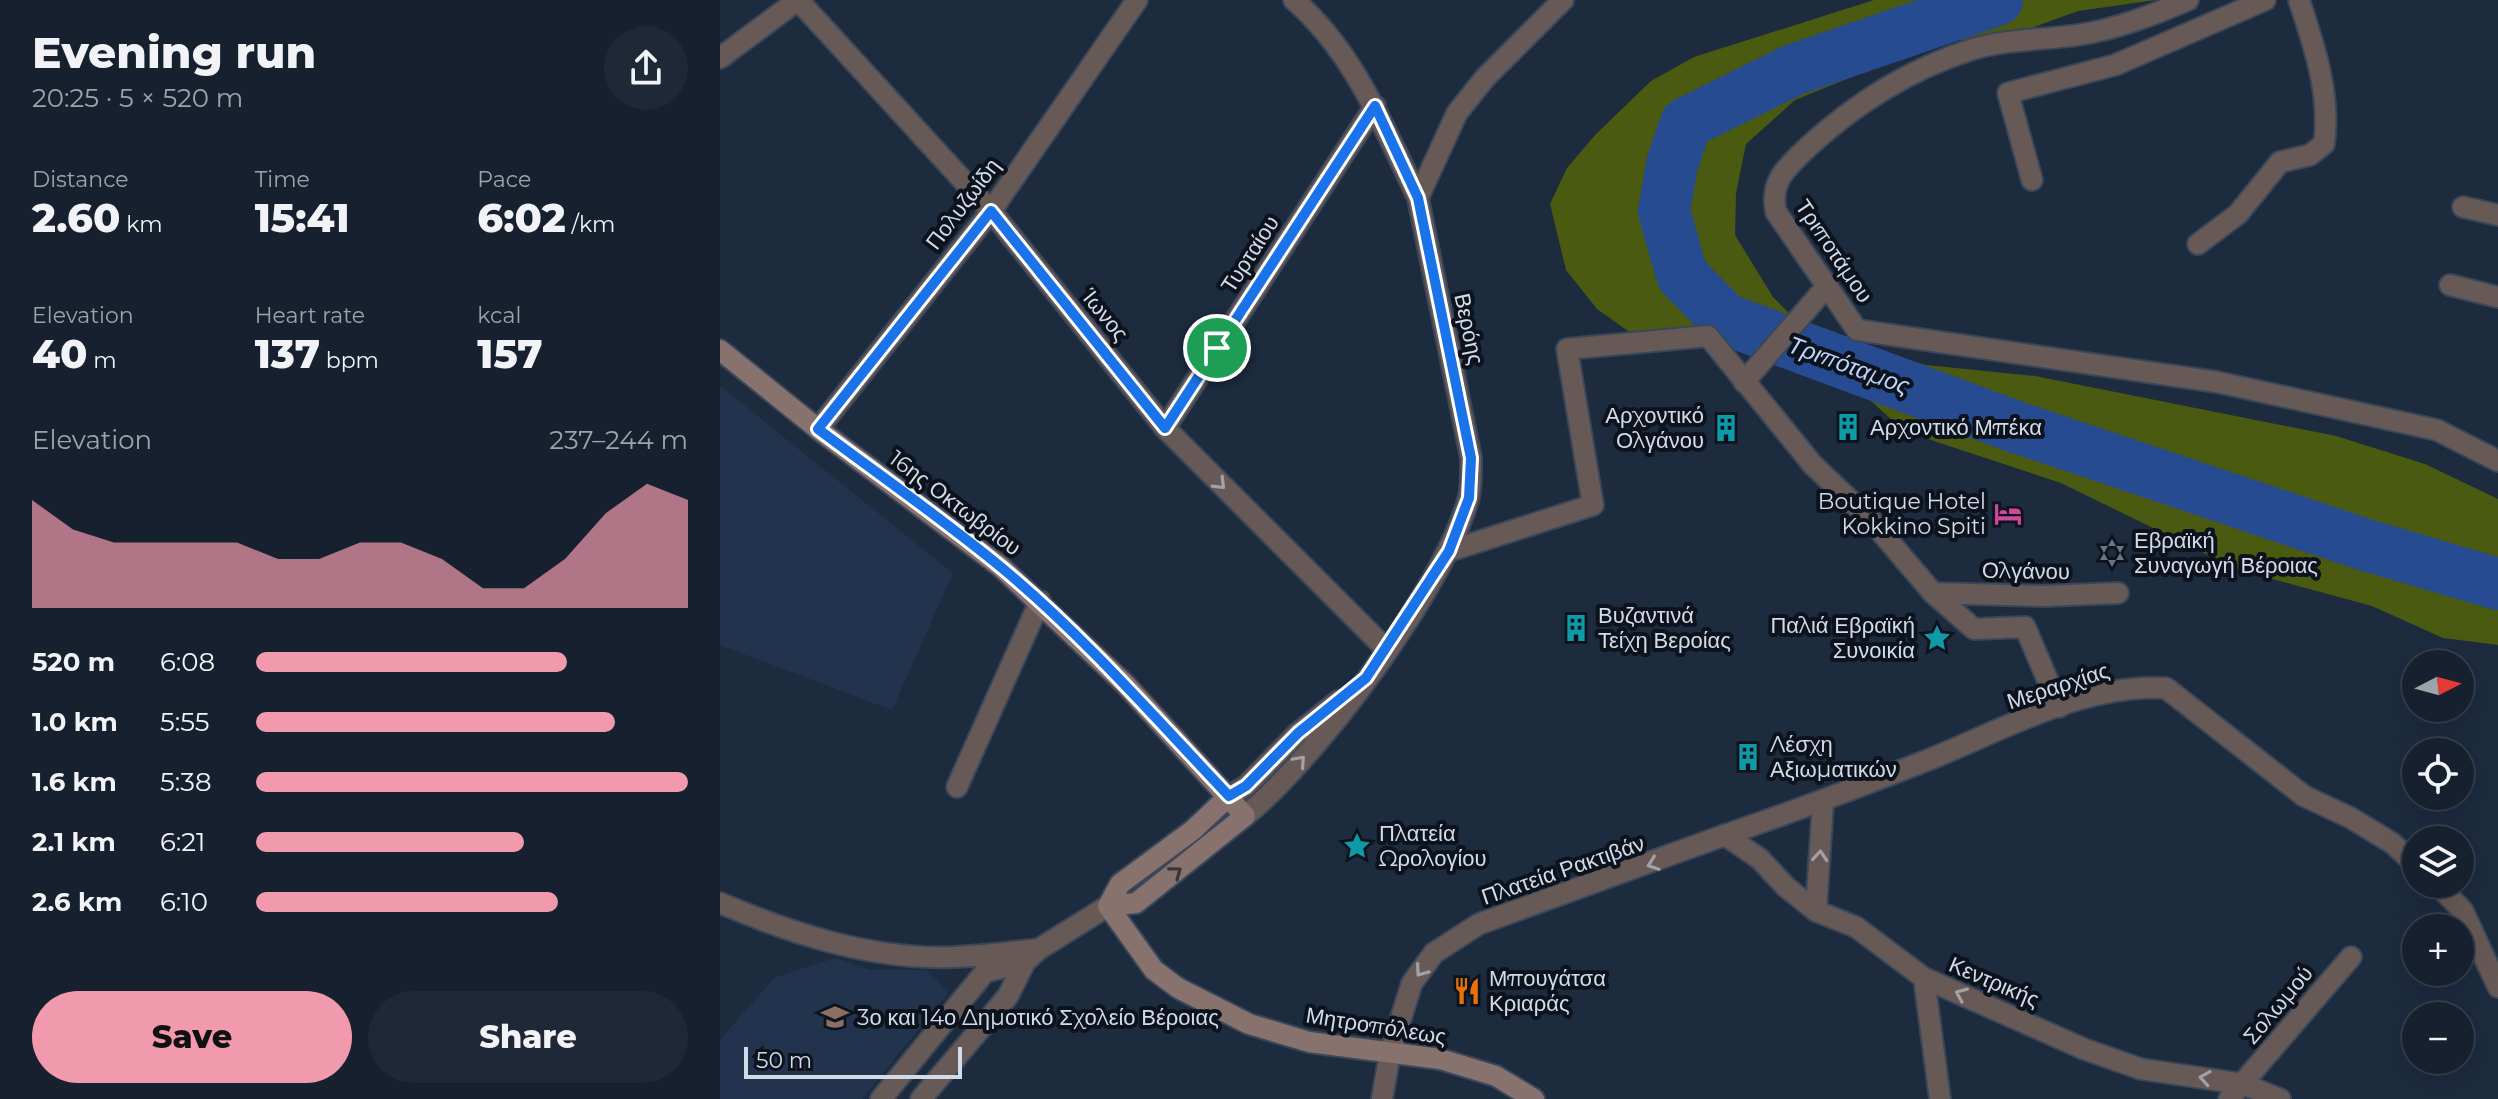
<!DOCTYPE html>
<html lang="en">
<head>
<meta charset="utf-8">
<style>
  :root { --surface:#16202f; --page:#1f2837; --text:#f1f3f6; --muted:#9ea3aa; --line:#353e4b; --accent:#f29aad }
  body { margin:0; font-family:Montserrat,sans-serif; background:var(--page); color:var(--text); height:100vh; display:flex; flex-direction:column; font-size:30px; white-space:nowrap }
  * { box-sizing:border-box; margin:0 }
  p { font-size:26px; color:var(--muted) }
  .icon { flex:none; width:44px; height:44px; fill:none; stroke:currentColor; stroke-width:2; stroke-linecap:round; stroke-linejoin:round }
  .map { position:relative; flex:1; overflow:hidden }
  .drawer { display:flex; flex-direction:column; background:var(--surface); width:720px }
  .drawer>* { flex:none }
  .needle { width:52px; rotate:84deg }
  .buttons { position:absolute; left:1682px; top:650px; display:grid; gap:16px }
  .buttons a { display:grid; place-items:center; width:72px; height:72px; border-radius:50%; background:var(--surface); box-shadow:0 8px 32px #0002,0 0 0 2px var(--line); font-size:40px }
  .scale { position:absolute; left:24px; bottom:20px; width:218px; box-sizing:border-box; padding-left:8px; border:4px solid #d2dce9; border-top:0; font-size:22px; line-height:28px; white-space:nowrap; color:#d2dce9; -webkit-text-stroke:6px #0d131c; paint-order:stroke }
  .pin { position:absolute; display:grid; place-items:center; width:68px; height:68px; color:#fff; margin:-34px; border:4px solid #fff; border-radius:50%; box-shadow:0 2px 8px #0007 }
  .round { display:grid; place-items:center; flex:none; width:84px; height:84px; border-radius:42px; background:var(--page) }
  .head { display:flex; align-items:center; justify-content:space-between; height:136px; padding:0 32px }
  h1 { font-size:44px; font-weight:800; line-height:60px }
  .metrics { display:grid; grid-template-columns:repeat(3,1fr); gap:12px; height:136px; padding:8px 32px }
  .metrics div { display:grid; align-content:center }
  .metrics b { font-size:40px; font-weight:800 }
  .metrics small { font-size:22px; font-weight:400 }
  .metrics p { font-size:22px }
  .chart { height:224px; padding:16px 32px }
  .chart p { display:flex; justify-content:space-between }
  .chart svg { width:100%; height:144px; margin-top:8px; fill:var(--accent); opacity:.7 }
  .button { display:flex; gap:16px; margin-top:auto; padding:16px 32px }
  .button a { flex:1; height:92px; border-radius:48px; background:var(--accent); color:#111; font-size:32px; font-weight:800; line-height:92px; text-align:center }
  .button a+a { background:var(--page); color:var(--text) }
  ul { padding:0 32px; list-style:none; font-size:26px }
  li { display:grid; grid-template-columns:128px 96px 1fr; align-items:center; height:60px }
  li i { height:20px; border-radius:10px; background:var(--accent) }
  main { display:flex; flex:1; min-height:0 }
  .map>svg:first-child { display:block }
</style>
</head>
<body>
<main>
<section class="drawer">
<div class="head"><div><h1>Evening run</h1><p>20:25 · 5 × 520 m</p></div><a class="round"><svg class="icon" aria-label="share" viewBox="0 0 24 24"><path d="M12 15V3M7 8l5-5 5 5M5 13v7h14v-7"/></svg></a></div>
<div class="metrics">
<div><p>Distance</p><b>2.60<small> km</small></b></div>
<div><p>Time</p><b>15:41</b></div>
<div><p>Pace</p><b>6:02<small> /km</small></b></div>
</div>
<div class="metrics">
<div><p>Elevation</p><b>40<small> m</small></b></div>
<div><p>Heart rate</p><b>137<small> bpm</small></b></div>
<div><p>kcal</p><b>157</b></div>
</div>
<div class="chart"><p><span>Elevation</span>237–244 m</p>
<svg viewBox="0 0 160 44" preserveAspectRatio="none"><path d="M0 44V11L10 20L20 24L30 24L40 24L50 24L60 29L70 29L80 24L90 24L100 29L110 38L120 38L130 29L140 15L150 6L160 11V44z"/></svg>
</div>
<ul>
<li><b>520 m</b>6:08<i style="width:72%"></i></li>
<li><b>1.0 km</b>5:55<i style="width:83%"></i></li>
<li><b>1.6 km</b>5:38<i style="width:100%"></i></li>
<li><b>2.1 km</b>6:21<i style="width:62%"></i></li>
<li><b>2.6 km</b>6:10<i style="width:70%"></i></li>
</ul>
<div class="button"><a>Save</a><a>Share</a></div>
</section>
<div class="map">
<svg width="1778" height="1099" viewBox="0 0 1778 1099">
  <rect width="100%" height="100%" fill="#1d2b3f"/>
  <path fill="#22344d" d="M 0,386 L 233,573 L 172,710 L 0,645 Z
    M 115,958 L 151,970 L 208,970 L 228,993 L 142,1099 L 0,1099 L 0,1040 L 54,978 Z"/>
  <path fill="#4a5a10" d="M 1154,0 L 1436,0 L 1358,11 L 1284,38 L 1237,40 L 1193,52 L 1075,100 L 1026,144 L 1016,193 L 1015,235 L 1053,297 L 1074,318 L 1043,354 L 988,336 L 918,338 L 877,309 L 846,270 L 830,204 L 847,168 L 876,134 L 931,81 L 974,57 Z
    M 1079,323 L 1138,349 L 1206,365 L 1315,376 L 1616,436 L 1705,464 L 1778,499 L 1778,645 L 1723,638 L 1652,606 L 1519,570 L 1341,483 L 1205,438 L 1172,420 L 1141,392 L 1051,357 Z"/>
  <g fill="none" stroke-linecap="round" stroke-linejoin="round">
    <path stroke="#264b90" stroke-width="52" d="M 1277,0 L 1073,70 L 966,123 L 952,164 L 944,211 L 962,275 L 1005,319 L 1296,427 L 1646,545 L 1778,584"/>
    <g stroke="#3a475a" stroke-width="24">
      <path id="pedestrian" d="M 729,551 L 873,505 L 847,349 L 988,336 L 1093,465 L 1149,518 L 1213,593 L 1323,596 L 1398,593
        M 1213,593 L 1254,629 L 1305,627 L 1339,707"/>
    </g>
    <g stroke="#3a475a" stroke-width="24">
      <path id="minor" d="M 78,0 L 271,211 L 445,428 L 666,649
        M 574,0 C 634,52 664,128 698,198
        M 1468,0 C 1433,15 1397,29 1358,35 C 1323,40 1284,39 1250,50 C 1188,70 1136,103 1089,146 C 1068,166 1049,181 1056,212 L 1137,330 L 1497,382 L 1717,430 L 1778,461
        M 0,58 L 78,0
        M 1312,180 L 1288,93 L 1395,65 L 1545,0
        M 1743,207 L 1778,215
        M 1478,244 L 1518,214 L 1560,162 L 1590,155 L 1604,144 C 1611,95 1594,45 1579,0
        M 1730,285 L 1778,297
        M 1024,382 L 1107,286
        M 445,428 L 655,106
        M 98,429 L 271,211 L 417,0
        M 237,787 L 320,601
        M 1005,835 C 1075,811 1144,785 1213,758 C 1286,728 1366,683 1446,688 L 1584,796 L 1631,818 L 1672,843 L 1696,865
        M 1717,884 L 1743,911 L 1778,987
        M 1096,911 L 1103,802
        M 1204,978 L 1220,1099
        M 662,1099 L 670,1053
        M 1509,1099 L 1631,957"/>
    </g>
    <g stroke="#3a475a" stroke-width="24">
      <path id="tertiary" d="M 509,796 L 526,786 L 578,733 L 618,701
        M 525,816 C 597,758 723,589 748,500 C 752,487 751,471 751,458 L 698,198 L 737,113 L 765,78 L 843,0
        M 0,903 C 73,934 152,960 233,957 C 262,956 291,952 319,949
        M 670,1053 L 692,983 L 714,953 L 759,924 L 1005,835 L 1040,859 L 1066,887 L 1096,911 L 1136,927 L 1204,978 L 1364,1049 L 1421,1069 L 1523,1084 L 1560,1099
        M 161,1099 L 265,972 L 305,962
        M 201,1099 L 288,996 L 305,962 L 319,949 L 388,906"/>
    </g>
    <g stroke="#3a475a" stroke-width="24">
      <path id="secondary" d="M 0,350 L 98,429 L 281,567 L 405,684 L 525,816 L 416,903 L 388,906
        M 388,906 L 434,970 L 458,988 L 529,1024 L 589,1042 L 720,1059 L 776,1076 L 814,1099
        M 388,906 L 400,884 L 473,830 L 509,796"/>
    </g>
    <use href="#pedestrian" stroke="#675956" stroke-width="20"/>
    <use href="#minor" stroke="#675956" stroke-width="20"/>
    <use href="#tertiary" stroke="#675956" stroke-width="20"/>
    <use href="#secondary" stroke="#88726e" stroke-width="20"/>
  </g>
  <defs><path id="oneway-chevron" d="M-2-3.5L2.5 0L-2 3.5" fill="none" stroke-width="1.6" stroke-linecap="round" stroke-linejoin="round" transform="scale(2)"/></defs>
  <g stroke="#a2a1a7">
    <use href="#oneway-chevron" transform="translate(500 484) rotate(45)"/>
    <use href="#oneway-chevron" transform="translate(580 761) rotate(-48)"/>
    <use href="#oneway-chevron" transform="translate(1100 856) rotate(-86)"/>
    <use href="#oneway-chevron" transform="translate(933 864) rotate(160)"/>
    <use href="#oneway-chevron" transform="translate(701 971) rotate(126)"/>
    <use href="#oneway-chevron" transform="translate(1241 994) rotate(-157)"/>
    <use href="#oneway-chevron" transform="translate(1485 1078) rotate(-171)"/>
  </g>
  <use stroke="#383439" href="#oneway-chevron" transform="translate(456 872) rotate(-37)"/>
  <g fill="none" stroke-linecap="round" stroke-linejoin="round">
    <g stroke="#fff" stroke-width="16">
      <path id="route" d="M 655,106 L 698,198 L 751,458 L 749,498 L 729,551 L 646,678 L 578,733 L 526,786 L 509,796 C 436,719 365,637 282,568 C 223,519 159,475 98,429 L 271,211 L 445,428 Z"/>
    </g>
    <use href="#route" stroke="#1a73e8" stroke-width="10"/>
  </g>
  <defs>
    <g id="building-bare" transform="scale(2.16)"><path d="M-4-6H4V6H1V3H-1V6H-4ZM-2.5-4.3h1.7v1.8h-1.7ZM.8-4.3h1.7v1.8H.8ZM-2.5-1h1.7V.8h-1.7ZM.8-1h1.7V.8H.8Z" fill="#0f9aa8" stroke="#0d131c" stroke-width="2.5" paint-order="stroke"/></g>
    <g id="hotel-bare" transform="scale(2.16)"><path d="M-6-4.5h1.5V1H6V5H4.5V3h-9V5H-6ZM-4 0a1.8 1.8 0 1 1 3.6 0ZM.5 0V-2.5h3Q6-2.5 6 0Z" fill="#d1479c" stroke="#0d131c" stroke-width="2.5" paint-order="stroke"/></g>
    <g id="synagogue-bare" transform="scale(2.16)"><path d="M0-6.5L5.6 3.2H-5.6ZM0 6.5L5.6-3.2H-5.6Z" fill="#6b7280" stroke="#0d131c" stroke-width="2.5" paint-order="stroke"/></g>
    <g id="sight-bare" transform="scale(2.16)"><path d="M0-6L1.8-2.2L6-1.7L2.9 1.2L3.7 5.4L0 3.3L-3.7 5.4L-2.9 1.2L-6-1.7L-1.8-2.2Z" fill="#0f9aa8" stroke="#0d131c" stroke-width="2.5" paint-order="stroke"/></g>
    <g id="restaurant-bare" transform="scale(2.16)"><path d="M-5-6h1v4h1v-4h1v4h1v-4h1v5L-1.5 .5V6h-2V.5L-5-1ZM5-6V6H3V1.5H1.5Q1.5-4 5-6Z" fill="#e8710a" stroke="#0d131c" stroke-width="2.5" paint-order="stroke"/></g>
    <g id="school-bare" transform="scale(2.16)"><path d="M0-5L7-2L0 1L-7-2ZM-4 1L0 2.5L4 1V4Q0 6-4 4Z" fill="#8d6e63" stroke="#0d131c" stroke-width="2.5" paint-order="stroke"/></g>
  </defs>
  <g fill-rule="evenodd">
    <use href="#building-bare" x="1128" y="427"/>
    <use href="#building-bare" x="1006" y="428"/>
    <use href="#hotel-bare" x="1288" y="514"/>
    <use href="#synagogue-bare" x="1392" y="553"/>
    <use href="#building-bare" x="856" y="628"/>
    <use href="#sight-bare" x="1217" y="638"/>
    <use href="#building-bare" x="1028" y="757"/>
    <use href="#sight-bare" x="637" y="846"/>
    <use href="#restaurant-bare" x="747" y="991"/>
    <use href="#school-bare" x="115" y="1017"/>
  </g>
  <g text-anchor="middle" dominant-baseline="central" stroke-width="8" stroke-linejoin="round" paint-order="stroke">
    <g font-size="22" fill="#d2dce9" stroke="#0d131c">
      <text transform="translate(243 204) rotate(-53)">Πολυζωίδη</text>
      <text transform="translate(1114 251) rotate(56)">Τριποτάμου</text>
      <text transform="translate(530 254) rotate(-57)">Τυρταίου</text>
      <text transform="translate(385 315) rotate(51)">Ίωνος</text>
      <text transform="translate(749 329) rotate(78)">Βερόης</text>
      <text transform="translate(235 503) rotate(37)">16ης Οκτωβρίου</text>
      <text transform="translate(1306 571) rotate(1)">Ολγάνου</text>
      <text transform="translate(1338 686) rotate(-18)">Μεραρχίας</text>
      <text transform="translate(843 870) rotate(-19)">Πλατεία Ρακτιβάν</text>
      <text transform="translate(1274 982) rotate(23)">Κεντρικής</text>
      <text transform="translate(1558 1005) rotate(-50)">Σολωμού</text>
      <text transform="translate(656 1026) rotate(9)">Μητροπόλεως</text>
    </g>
    <g font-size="22" fill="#d2dce9" stroke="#0d131c" text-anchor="start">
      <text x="984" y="415" text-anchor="end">Αρχοντικό<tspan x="984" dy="25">Ολγάνου</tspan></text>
      <text x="1150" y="427">Αρχοντικό Μπέκα</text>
      <text x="1266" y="501" text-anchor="end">Boutique Hotel<tspan x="1266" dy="25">Kokkino Spiti</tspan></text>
      <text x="1414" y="540">Εβραϊκή<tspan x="1414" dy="25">Συναγωγή Βέροιας</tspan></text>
      <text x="878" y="615">Βυζαντινά<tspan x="878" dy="25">Τείχη Βεροίας</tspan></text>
      <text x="1195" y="625" text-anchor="end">Παλιά Εβραϊκή<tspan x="1195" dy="25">Συνοικία</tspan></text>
      <text x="1050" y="744">Λέσχη<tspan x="1050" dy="25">Αξιωματικών</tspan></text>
      <text x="659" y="833">Πλατεία<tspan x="659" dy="25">Ωρολογίου</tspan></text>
      <text x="769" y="978">Μπουγάτσα<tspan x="769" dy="25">Κριαράς</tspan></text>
      <text x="137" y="1017">3ο και 14ο Δημοτικό Σχολείο Βέροιας</text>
    </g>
    <g font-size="24" font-style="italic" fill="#bdd4fb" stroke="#0d131c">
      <text transform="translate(1129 365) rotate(20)">Τριπόταμος</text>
    </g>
  </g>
</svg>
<div class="buttons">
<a><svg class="needle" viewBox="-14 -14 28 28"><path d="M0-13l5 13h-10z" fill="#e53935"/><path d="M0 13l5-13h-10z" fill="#9ea3aa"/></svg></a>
<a><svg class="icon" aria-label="locate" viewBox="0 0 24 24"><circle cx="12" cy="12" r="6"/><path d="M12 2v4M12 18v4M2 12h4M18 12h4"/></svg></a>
<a><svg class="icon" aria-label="layers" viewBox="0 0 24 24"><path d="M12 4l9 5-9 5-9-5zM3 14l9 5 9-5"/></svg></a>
<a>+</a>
<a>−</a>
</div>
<div class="scale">50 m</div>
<div class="pin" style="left:497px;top:348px;background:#1e9e55"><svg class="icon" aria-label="arrive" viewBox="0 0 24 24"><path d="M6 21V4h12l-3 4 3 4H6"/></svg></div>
</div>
</main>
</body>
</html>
